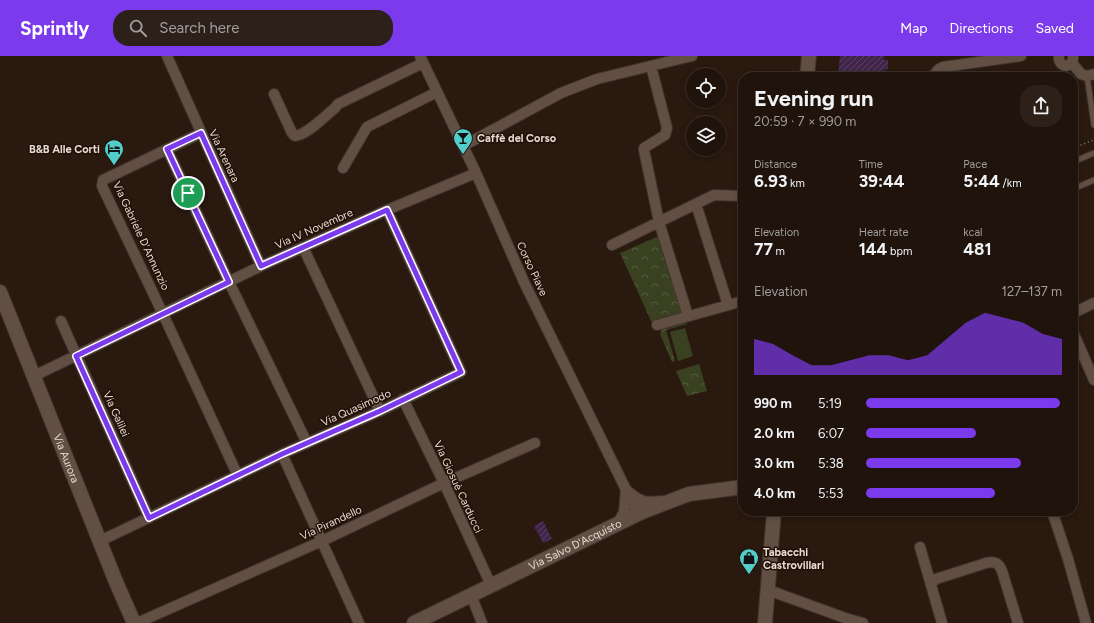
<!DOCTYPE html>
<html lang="en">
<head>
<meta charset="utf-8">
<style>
  :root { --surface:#1f130b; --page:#2c2019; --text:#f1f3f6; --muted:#a19e9d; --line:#3c322c; --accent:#7c3aed }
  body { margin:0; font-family:Figtree,sans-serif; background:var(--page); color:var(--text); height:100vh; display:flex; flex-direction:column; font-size:15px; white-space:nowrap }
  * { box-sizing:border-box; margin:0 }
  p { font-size:13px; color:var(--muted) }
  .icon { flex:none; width:22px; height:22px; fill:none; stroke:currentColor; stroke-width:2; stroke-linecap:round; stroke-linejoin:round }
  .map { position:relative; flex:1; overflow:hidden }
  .details { position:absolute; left:738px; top:16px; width:340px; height:444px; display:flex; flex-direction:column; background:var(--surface); border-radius:16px; box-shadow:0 2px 6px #0003,0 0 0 1px var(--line) }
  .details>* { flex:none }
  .tools { position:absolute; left:686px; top:12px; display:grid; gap:8px }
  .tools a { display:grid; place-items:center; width:40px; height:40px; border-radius:50%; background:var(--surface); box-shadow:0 2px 6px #0003,0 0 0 1px var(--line); font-size:20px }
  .pin { position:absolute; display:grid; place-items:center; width:34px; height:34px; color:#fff; margin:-17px; border:2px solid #fff; border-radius:50%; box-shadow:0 1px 4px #0007 }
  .round { display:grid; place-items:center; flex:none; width:42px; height:42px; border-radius:16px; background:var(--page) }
  .overview { display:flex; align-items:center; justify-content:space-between; height:68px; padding:0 16px }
  h1 { font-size:22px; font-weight:700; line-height:30px }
  .figures { display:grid; grid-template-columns:repeat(3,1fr); gap:6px; height:68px; padding:4px 16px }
  .figures div { display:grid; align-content:center }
  .figures b { font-size:17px; font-weight:700 }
  .figures small { font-size:11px; font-weight:400 }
  .figures p { font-size:11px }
  .chart { height:112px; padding:8px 16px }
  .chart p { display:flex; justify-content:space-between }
  .chart svg { width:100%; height:72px; margin-top:4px; fill:var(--accent); opacity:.7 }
  ul { padding:0 16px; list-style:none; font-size:13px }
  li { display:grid; grid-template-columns:64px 48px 1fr; align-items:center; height:30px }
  li i { height:10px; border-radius:5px; background:var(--accent) }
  header { display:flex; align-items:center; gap:24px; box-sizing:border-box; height:56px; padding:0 20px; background:var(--accent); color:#fff }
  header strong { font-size:19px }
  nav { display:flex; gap:22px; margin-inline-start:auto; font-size:14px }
  .search { width:280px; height:36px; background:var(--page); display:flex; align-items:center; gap:10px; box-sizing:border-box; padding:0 14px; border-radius:16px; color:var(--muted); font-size:15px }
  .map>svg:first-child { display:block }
</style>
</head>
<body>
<header>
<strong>Sprintly</strong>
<div class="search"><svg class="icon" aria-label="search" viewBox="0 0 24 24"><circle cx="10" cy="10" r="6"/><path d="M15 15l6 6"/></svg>Search here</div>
<nav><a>Map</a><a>Directions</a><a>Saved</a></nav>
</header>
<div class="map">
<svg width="1094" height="567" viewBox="0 0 1094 567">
  <defs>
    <pattern id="park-crowns" width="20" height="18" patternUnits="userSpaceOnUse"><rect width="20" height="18" fill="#3a4120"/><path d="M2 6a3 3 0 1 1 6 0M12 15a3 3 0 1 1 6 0" fill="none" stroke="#565c40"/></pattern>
    <pattern id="building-hatch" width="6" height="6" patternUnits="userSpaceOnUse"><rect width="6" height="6" fill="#412449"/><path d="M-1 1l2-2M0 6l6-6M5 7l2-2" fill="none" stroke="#5c4362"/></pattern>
  </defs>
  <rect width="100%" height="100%" fill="#29190f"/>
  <path fill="url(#park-crowns)" d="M 659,180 L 683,257 L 652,267 L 620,197 Z
    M 686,265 L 687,268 L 666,274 L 675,305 L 672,306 L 660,278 L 662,272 Z
    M 699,308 L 707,335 L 687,340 L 676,315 Z"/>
  <path fill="#3a4120" d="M 685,272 L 693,300 L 678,305 L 670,276 Z"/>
  <path fill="url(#building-hatch)" d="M 840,0 L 884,0 L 884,4 L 888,4 L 888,13 L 885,13 L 885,21 L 838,21 Z
    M 543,465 L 552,483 L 543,487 L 534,470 Z"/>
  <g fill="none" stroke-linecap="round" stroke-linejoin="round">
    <g stroke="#40332e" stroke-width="7">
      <path id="lane" d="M 1087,20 L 1094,69
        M 1073,106 L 1094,97
        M 1073,133 L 1094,124"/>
    </g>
    <g stroke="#40332e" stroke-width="12">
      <path id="street" d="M 167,0 L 261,210
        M 420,0 L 476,117 L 524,226 L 638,458
        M 1059,0 C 1058,5 1061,9 1066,10 L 1072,7 L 1073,3 L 1073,0
        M 1072,7 L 1081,18 L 1087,20 L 1094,18
        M 651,10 L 667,72 L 665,79 L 644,92 L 644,94 L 659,166 L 688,260
        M 932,21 L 939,13 L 943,11 L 1021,0
        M 274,38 L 292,77 L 295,80 C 307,79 325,60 335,52 L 338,48 L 423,7
        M 201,77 L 103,124 L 102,130 L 163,258 L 238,420
        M 463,90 L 561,37 L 597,23 L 692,0
        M 167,93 L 229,226 L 307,387
        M 343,112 L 367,71 L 437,36
        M 696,148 L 728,249
        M 612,189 L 714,139 L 743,140
        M 303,191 L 380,355
        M 1073,257 L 1094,247
        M 61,265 L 149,462
        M 657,269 L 743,245
        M 1073,276 L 1094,324
        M 34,320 L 261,210 L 387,154 L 476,117
        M 403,343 L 444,427 L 491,529
        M 282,398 L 359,567
        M 629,436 C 641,446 646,447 662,445
        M 1052,455 L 1068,503 L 1086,567
        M 618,467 L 624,456 L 626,433
        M 100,485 L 282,398 L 380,355 L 461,316 L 387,154
        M 920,491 L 942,567
        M 931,527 L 936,523 L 986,507 C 995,505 999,507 1002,515 L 1018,567
        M 768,534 L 845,562 L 863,567
        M 471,539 L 482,567
        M 137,567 L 322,485 L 444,427 L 535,387"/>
    </g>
    <g stroke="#40332e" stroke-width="16">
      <g id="secondary">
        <path d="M 807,21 L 809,0"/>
        <path id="s1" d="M 0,236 L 116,526 L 134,567"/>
        <path id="s2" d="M 414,567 L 642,456 L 689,438 L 743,431"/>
        <path d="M 765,567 L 774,455"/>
      </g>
    </g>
    <path stroke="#8b7d74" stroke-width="1.5" stroke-dasharray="1 3" stroke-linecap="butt" d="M 1073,92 L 1094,84"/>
    <use href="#lane" stroke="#624f43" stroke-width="5"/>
    <use href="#street" stroke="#624f43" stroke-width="10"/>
    <use href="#secondary" stroke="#624f43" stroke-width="14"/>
  </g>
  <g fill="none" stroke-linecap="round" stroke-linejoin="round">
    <g stroke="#fff" stroke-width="8">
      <path id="route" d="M 201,77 L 261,210 L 387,154 L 461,316 L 380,355 L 282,398 L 149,462 L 76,300 L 229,226 L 167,93 Z"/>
    </g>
    <use href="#route" stroke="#7c3aed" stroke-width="5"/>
  </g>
  <defs>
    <g id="bar-pin" transform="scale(1)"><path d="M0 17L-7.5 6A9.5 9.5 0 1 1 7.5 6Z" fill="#53cdca" stroke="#201006"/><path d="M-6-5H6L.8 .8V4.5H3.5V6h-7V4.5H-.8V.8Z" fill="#111"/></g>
    <g id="hotel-pin" transform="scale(1)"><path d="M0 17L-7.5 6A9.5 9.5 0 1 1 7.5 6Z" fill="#53cdca" stroke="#201006"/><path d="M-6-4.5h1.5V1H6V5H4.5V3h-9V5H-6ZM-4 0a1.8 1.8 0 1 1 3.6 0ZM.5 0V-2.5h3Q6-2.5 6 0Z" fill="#111"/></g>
    <g id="shop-pin" transform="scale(1)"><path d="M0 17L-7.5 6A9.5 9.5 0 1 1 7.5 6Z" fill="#53cdca" stroke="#201006"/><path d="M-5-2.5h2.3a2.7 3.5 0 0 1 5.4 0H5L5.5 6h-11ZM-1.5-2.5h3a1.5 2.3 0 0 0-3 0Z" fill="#111"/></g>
  </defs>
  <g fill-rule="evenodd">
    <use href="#bar-pin" x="463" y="82"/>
    <use href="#hotel-pin" x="114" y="93"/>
    <use href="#shop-pin" x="749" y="502"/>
  </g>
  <g text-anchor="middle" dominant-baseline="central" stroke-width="3" stroke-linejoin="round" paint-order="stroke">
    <g font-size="11" font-weight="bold" fill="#e6dad3" stroke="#201006" text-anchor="start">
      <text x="477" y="82">Caffè del Corso</text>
      <text x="100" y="93" text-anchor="end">B&amp;B Alle Corti</text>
      <text x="763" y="496">Tabacchi<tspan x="763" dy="13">Castrovillari</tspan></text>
    </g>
    <g font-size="11" fill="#e6dad3" stroke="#201006">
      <text transform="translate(224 100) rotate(65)">Via Arenara</text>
      <text transform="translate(314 173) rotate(-24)">Via IV Novembre</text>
      <text transform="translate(141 180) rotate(65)">Via Gabriele D'Annunzio</text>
      <text transform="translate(532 213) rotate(65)">Corso Piave</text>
      <text transform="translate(356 352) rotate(-24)">Via Quasimodo</text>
      <text transform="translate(116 358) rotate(66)">Via Galilei</text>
      <text stroke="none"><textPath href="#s1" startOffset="179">Via Aurora</textPath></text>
      <text transform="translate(458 431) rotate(65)">Via Giosuè Carducci</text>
      <text transform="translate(331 467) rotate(-25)">Via Pirandello</text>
      <text stroke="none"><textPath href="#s2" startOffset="179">Via Salvo D'Acquisto</textPath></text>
    </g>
  </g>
</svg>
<div class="tools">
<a><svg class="icon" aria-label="locate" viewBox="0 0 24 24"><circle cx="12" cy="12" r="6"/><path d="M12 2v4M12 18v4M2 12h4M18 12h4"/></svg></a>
<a><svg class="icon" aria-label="layers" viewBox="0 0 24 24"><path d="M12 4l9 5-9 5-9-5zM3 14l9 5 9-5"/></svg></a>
</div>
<div class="pin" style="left:188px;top:137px;background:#1e9e55"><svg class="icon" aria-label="arrive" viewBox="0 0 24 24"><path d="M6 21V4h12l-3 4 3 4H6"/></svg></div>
<section class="details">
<div class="overview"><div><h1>Evening run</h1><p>20:59 · 7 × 990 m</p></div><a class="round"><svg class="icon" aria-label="share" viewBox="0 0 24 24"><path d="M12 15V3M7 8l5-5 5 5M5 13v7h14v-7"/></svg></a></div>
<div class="figures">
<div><p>Distance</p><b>6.93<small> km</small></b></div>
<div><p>Time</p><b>39:44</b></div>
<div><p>Pace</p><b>5:44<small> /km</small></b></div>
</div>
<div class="figures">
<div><p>Elevation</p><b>77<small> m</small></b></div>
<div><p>Heart rate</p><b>144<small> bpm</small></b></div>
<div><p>kcal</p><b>481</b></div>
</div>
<div class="chart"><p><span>Elevation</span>127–137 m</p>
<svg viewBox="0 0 160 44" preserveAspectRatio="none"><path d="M0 44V22L10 25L20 32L30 38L40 38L50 35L60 32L70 32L80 35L90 32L100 22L110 12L120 6L130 9L140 12L150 19L160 22V44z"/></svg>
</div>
<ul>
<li><b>990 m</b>5:19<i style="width:99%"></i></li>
<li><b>2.0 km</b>6:07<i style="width:56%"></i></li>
<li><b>3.0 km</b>5:38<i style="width:79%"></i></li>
<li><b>4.0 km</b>5:53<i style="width:66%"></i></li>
</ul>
</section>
</div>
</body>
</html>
